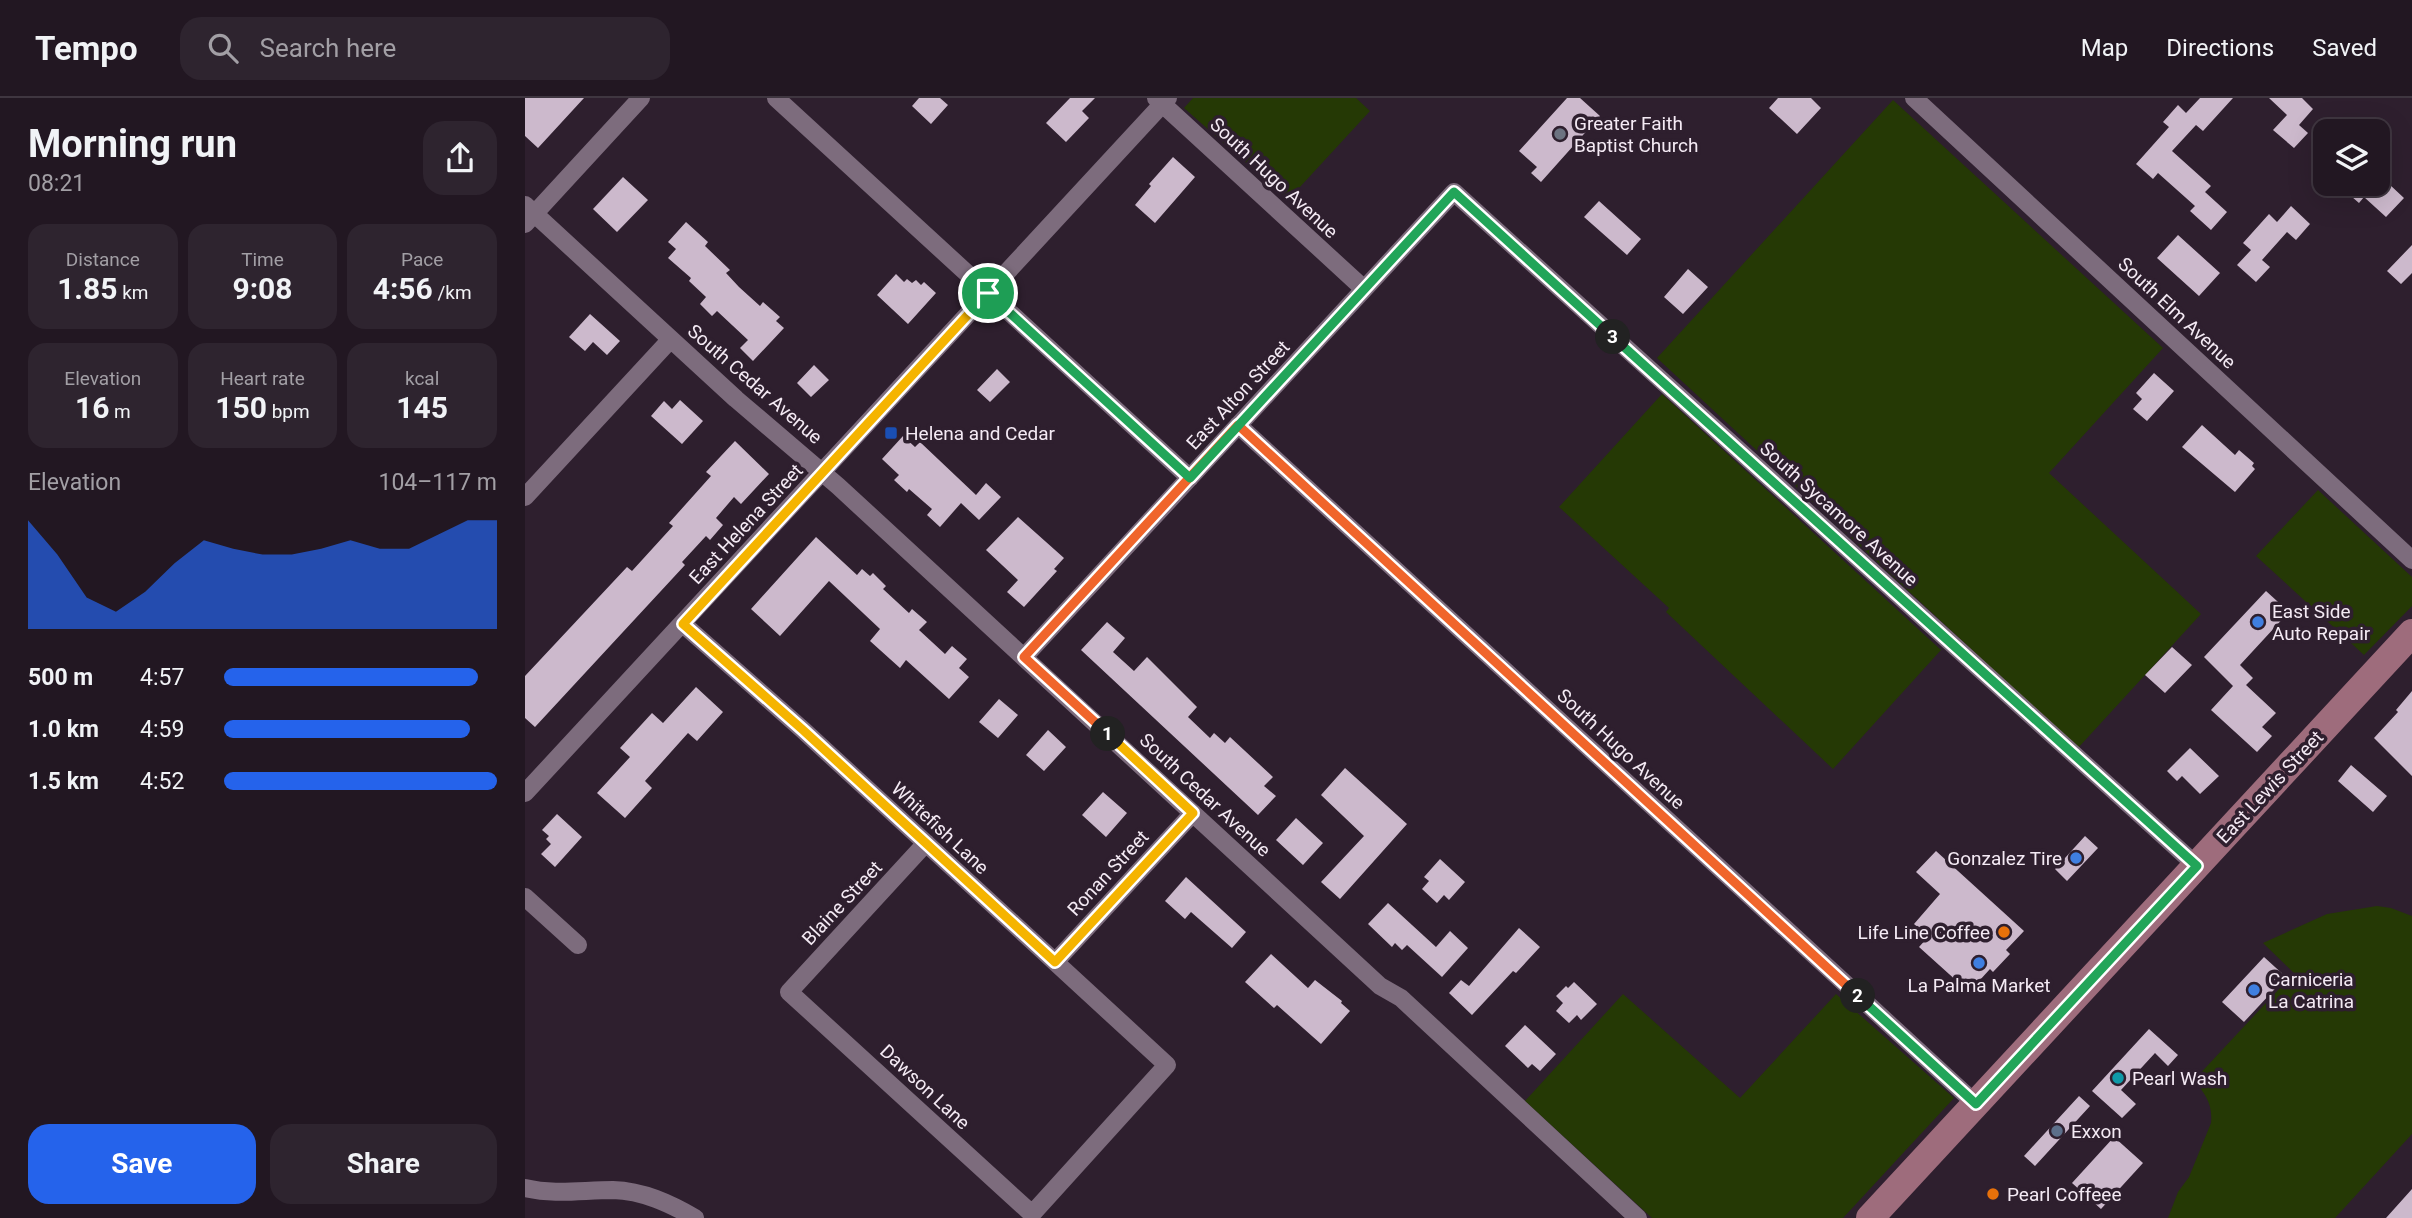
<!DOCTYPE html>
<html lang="en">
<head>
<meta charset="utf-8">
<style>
  :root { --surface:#221722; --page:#2e242f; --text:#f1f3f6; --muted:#a29fa5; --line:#3f3640; --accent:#2563eb }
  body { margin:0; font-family:Roboto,sans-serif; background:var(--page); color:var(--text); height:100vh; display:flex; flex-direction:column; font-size:26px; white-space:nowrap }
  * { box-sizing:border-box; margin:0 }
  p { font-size:23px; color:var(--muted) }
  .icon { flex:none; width:38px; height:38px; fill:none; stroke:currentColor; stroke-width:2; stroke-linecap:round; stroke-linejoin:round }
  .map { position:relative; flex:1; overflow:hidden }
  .sheet { display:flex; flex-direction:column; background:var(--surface); width:525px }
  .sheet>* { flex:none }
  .controls { position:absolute; left:1788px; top:21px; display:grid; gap:14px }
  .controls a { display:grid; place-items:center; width:77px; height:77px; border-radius:14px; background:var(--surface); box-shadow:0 7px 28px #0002,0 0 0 2px var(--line); font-size:35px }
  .pin { position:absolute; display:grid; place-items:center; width:60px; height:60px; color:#fff; margin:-30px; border:4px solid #fff; border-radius:50%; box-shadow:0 2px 7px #0007 }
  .km { position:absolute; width:35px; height:35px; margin:-18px; border-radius:50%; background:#222; color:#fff; font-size:19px; line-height:35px; text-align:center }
  .round { display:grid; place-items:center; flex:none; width:74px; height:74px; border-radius:21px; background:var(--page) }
  .summary { display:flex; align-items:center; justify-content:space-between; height:119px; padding:0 28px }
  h1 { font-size:38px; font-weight:700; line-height:52px }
  .stats { display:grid; grid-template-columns:repeat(3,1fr); gap:10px; height:119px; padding:7px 28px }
  .stats div { display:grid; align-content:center; border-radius:18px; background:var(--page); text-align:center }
  .stats b { font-size:30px; font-weight:700 }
  .stats small { font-size:19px; font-weight:400 }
  .stats p { font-size:19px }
  .chart { height:196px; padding:14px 28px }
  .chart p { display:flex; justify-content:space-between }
  .chart svg { width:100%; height:126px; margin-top:7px; fill:var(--accent); opacity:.7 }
  .cta { display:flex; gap:14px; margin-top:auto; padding:14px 28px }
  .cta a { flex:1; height:80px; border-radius:21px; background:var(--accent); color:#fff; font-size:28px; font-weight:700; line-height:80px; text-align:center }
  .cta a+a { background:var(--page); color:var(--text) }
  ul { padding:0 28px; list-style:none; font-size:23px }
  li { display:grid; grid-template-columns:112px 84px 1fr; align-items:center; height:52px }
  li i { height:18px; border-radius:9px; background:var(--accent) }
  header { display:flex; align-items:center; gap:42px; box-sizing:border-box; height:98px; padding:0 35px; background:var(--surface); border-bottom:2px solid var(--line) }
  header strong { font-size:33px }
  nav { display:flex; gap:38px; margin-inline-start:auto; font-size:24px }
  .search { width:490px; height:63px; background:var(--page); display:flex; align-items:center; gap:18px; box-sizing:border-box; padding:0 24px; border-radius:21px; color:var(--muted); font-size:26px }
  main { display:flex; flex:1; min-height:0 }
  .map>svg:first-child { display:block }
</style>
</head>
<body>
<header>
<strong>Tempo</strong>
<div class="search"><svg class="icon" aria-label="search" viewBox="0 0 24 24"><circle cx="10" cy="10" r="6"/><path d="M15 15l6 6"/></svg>Search here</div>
<nav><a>Map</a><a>Directions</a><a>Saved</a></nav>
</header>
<main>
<section class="sheet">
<div class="summary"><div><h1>Morning run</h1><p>08:21</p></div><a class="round"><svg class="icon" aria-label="share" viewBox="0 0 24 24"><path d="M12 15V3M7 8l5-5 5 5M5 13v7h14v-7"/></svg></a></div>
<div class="stats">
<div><p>Distance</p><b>1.85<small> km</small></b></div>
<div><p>Time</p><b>9:08</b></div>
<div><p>Pace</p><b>4:56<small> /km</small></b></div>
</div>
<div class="stats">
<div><p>Elevation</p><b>16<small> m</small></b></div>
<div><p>Heart rate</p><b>150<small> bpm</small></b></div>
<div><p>kcal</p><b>145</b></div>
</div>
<div class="chart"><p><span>Elevation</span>104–117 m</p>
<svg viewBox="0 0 160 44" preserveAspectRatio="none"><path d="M0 44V6L10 18L20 33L30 38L40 31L50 21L60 13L70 16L80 18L90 18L100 16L110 13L120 16L130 16L140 11L150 6L160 6V44z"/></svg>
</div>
<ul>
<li><b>500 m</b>4:57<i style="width:93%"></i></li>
<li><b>1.0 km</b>4:59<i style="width:90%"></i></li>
<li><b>1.5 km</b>4:52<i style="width:100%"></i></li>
</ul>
<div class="cta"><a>Save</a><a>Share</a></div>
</section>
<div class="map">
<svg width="1887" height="1120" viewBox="0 0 1887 1120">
  <rect width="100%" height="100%" fill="#2e1f2e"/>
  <path fill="#253905" d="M 668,0 L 831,0 L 845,13 L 763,102 L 659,10 Z
    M 1368,2 L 1638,250 L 1524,375 L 1676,516 L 1553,650 L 1132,260 Z
    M 1137,296 L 1416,552 L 1308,671 L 1141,514 L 1144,510 L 1034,409 Z
    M 1793,392 L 1887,479 L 1887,508 L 1839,557 L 1731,458 Z
    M 1852,808 L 1866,810 L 1887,818 L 1887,1036 L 1810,1120 L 1643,1120 L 1653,1094 L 1664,1079 L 1686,1025 C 1688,1006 1680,996 1669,982 L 1769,875 L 1738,845 L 1802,816 Z
    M 1098,896 L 1215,1000 L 1311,896 L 1429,1000 L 1318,1120 L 1127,1120 L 1000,1003 Z"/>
  <path fill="#ccb9cc" d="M 0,0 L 59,0 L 13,50 L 0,38 Z
    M 394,0 L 415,0 L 423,7 L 406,26 L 387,8 Z
    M 545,0 L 570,0 L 557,13 L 564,20 L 541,44 L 521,25 Z
    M 1042,0 L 1055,0 L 1075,18 L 1016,84 L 1006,75 L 1012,69 L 994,53 Z
    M 1253,0 L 1286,0 L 1296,10 L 1272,36 L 1244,10 Z
    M 1675,0 L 1708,0 L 1678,33 L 1671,27 L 1647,53 L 1686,88 L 1680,94 L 1702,114 L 1686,132 L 1665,113 L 1670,108 L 1633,75 L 1628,81 L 1611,66 L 1644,29 L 1638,24 L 1653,7 L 1661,15 Z
    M 1744,0 L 1777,0 L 1788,11 L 1774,27 L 1783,35 L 1769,50 L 1748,32 L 1762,17 Z
    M 648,59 L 670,79 L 630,125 L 610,107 L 626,88 L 624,86 Z
    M 98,79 L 123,102 L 92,134 L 68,111 Z
    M 1812,86 L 1864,86 L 1879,100 L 1861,119 L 1839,99 L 1834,105 Z
    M 1074,103 L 1116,141 L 1102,157 L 1059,119 Z
    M 1766,108 L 1785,126 L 1771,142 L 1762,134 L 1737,162 L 1745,169 L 1731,184 L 1712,167 L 1726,152 L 1718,145 L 1744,116 L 1752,124 Z
    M 161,124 L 183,144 L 180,148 L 205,172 L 201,175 L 214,189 L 235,208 L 238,204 L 255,219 L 251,223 L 259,230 L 228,263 L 215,250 L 223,242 L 192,213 L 187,218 L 175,206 L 181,199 L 164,183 L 166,180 L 143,160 L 151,151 L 143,144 Z
    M 1653,137 L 1695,175 L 1674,198 L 1632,160 Z
    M 1887,147 L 1887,175 L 1876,186 L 1862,173 Z
    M 1163,171 L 1183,189 L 1158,216 L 1139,199 Z
    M 371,176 L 379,184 L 382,181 L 387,185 L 391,182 L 396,187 L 399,184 L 411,195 L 383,226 L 352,197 Z
    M 65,216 L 95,243 L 82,257 L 68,244 L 60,253 L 44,239 Z
    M 289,267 L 304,282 L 286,299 L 272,285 Z
    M 472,271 L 485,284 L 465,304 L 452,292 Z
    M 1629,275 L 1649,293 L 1622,323 L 1608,311 L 1617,301 L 1611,295 Z
    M 155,302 L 178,323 L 157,346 L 126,318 L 139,303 L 147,311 Z
    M 1677,327 L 1710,357 L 1714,352 L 1729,365 L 1727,368 L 1730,371 L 1710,394 L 1657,349 Z
    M 378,338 L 390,349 L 395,344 L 451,397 L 461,385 L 476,399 L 454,422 L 436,405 L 415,429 L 402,417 L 407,411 L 384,391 L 382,394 L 369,382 L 374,377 L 357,361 Z
    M 210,343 L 244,376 L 216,406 L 209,399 L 191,420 L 198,427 L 185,442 L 181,438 L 157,464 L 160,467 L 10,629 L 0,620 L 0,578 L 102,469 L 107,473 L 148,428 L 144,425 L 186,378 L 181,374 Z
    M 493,419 L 539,460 L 529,471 L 532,473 L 499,509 L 482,494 L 493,482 L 461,452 Z
    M 291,439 L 332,477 L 337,471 L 345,478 L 348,475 L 361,488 L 358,491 L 384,515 L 387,511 L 402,524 L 394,532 L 420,556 L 427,548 L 442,561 L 434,570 L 444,579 L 424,601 L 381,562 L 375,570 L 345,543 L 355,531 L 304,483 L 255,538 L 226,511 Z
    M 1741,493 L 1764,514 L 1715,567 L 1728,580 L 1721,587 L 1751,615 L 1737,629 L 1747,638 L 1732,654 L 1686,612 L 1708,588 L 1679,559 Z
    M 582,524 L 600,540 L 588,554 L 609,573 L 622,559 L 672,609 L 663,619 L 685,640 L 689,635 L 700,645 L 705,639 L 748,679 L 739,688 L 751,698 L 733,717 L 556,552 Z
    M 1647,549 L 1667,567 L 1640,595 L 1620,577 Z
    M 171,589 L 198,614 L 172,643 L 163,635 L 120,683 L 127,690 L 100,720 L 72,695 L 105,659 L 95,650 L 127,615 L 138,625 Z
    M 1887,593 L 1887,678 L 1849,640 L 1873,614 L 1871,612 Z
    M 474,601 L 493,617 L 473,640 L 454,624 Z
    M 523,632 L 541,649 L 519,673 L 501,657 Z
    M 1665,650 L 1694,678 L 1675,696 L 1657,678 L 1652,683 L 1642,673 Z
    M 1826,667 L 1862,698 L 1848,714 L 1813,683 Z
    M 820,670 L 882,726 L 815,801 L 796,784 L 839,738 L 796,697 Z
    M 578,694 L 602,715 L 581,739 L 557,717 Z
    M 32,716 L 57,739 L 30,769 L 16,756 L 26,746 L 21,741 L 24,738 L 17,732 Z
    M 771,720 L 798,745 L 778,767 L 751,742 Z
    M 1560,738 L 1573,750 L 1542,783 L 1530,771 Z
    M 1411,753 L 1499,833 L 1481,852 L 1485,856 L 1468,874 L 1465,871 L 1444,894 L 1394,849 L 1403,839 L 1389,826 L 1415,796 L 1391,774 Z
    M 915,761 L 940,784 L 924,802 L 919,797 L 912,805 L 897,791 L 904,783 L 899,779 Z
    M 661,779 L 721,834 L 707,850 L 666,814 L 660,821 L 640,803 Z
    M 863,805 L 911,849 L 925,833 L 943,850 L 917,879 L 882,847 L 877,852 L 870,845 L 867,849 L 843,826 Z
    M 994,830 L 1015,849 L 991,875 L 988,873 L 947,917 L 924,895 L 936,882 L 944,888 Z
    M 746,856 L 783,890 L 790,882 L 817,903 L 816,905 L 825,913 L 796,946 L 752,907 L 749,910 L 720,884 Z
    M 1739,859 L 1761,879 L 1719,924 L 1697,904 Z
    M 1049,884 L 1072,906 L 1056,922 L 1052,917 L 1044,925 L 1031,913 L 1038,905 L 1031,898 L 1041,888 L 1043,890 Z
    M 1000,927 L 1031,956 L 1015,973 L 1007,966 L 1003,970 L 980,948 Z
    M 1624,931 L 1653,957 L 1643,968 L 1630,955 L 1596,992 L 1611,1006 L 1597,1020 L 1567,993 Z
    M 1554,998 L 1565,1008 L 1510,1068 L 1499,1058 Z
    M 1589,1039 L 1618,1065 L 1576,1111 L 1547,1085 Z
    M 1887,1091 L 1887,1120 L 1861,1120 Z"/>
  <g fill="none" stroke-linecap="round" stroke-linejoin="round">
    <path stroke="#7d6c7d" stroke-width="18" d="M 251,0 L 665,380
      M 631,0 L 839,191
      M 1389,0 L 1887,462
      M 0,107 L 211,301 L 313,388 L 855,888 L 876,900 L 1113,1120
      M 0,126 L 116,0
      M 713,327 L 1451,1006
      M 0,399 L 146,241
      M 158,526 L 278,632 L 642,967 L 507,1116 L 264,894 L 401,745
      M 499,559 L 929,94 L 1672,768
      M 0,695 L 643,0
      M 0,799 L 53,847
      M 530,864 L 668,715
      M 0,1090 C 30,1097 57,1092 88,1092 C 118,1093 144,1105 170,1120"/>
    <path stroke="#9e6c7c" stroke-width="28" d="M 1345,1120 L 1887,535"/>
  </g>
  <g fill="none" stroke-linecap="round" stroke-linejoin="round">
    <g stroke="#fff" stroke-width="14">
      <path id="split-1" d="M 463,195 L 158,526 L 278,632 L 530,864 L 668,715 L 583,636"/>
    </g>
    <g stroke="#fff" stroke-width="14">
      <path id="split-2" d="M 583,636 L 499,559 L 713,327 L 1333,898"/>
    </g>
    <g stroke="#fff" stroke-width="14">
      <path id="split-3" d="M 1088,239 L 1672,768 L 1451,1006 L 1333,898"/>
    </g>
    <g stroke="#fff" stroke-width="14">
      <path id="split-4" d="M 463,195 L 665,380 L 929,94 L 1088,239"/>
    </g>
    <use href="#split-1" stroke="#f5b400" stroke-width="9"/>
    <use href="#split-2" stroke="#f0652b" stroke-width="9"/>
    <use href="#split-3" stroke="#22a559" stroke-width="9"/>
    <use href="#split-4" stroke="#22a559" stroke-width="9"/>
  </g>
  <circle fill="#6b7280" stroke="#2e1f2e" stroke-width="2.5" cx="1035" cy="36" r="7"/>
  <rect fill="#1a4fb4" stroke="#2e1f2e" stroke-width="2.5" x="359" y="328" width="14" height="14" rx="3.5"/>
  <g fill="#3f7fe0" stroke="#2e1f2e" stroke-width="2.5">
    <circle cx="1733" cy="524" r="7"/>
    <circle cx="1551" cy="760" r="7"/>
    <circle cx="1454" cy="865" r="7"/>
    <circle cx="1729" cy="892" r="7"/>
  </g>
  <g fill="#e8710a" stroke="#2e1f2e" stroke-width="2.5">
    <circle cx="1479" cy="834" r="7"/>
    <circle cx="1468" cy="1096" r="7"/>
  </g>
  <circle fill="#0f9aa8" stroke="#2e1f2e" stroke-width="2.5" cx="1593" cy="980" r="7"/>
  <circle fill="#5c6f8a" stroke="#2e1f2e" stroke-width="2.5" cx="1532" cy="1033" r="7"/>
  <g text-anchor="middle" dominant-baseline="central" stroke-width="7" stroke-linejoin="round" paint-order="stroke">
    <g font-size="19" fill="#f4eaf4" stroke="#2e1f2e" text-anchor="start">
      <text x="1049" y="25">Greater Faith<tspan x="1049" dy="22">Baptist Church</tspan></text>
      <text x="380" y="335">Helena and Cedar</text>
      <text x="1747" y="513">East Side<tspan x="1747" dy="22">Auto Repair</tspan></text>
      <text x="1537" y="760" text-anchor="end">Gonzalez Tire</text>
      <text x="1465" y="834" text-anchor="end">Life Line Coffee</text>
      <text x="1743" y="881">Carniceria<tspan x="1743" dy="22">La Catrina</tspan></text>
      <text x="1454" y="887" text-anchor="middle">La Palma Market</text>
      <text x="1607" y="980">Pearl Wash</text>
      <text x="1546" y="1033">Exxon</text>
      <text x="1482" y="1096">Pearl Coffeee</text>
    </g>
    <g font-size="19" fill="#f4eaf4" stroke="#2e1f2e">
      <text transform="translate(749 80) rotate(43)">South Hugo Avenue</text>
      <text transform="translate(1652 215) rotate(43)">South Elm Avenue</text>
      <text transform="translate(230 286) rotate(41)">South Cedar Avenue</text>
      <text transform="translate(713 297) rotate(-47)">East Alton Street</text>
      <text transform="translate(1314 416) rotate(42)">South Sycamore Avenue</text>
      <text transform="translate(221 426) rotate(-47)">East Helena Street</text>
      <text transform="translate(1096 651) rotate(43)">South Hugo Avenue</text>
      <text transform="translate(1745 689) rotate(-47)">East Lewis Street</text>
      <text transform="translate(680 697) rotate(43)">South Cedar Avenue</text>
      <text transform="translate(415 730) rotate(43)">Whitefish Lane</text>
      <text transform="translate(583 775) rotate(-47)">Ronan Street</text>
      <text transform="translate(317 805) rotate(-47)">Blaine Street</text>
      <text transform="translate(400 989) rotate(43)">Dawson Lane</text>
    </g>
  </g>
</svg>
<div class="controls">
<a><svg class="icon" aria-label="layers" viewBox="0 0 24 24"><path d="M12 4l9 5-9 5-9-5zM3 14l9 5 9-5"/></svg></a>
</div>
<div class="pin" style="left:463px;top:195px;background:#1e9e55"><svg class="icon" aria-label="arrive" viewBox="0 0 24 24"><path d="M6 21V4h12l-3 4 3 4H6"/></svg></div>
<b class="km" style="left:583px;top:636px">1</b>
<b class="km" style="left:1333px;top:898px">2</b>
<b class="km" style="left:1088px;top:239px">3</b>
</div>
</main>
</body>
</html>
